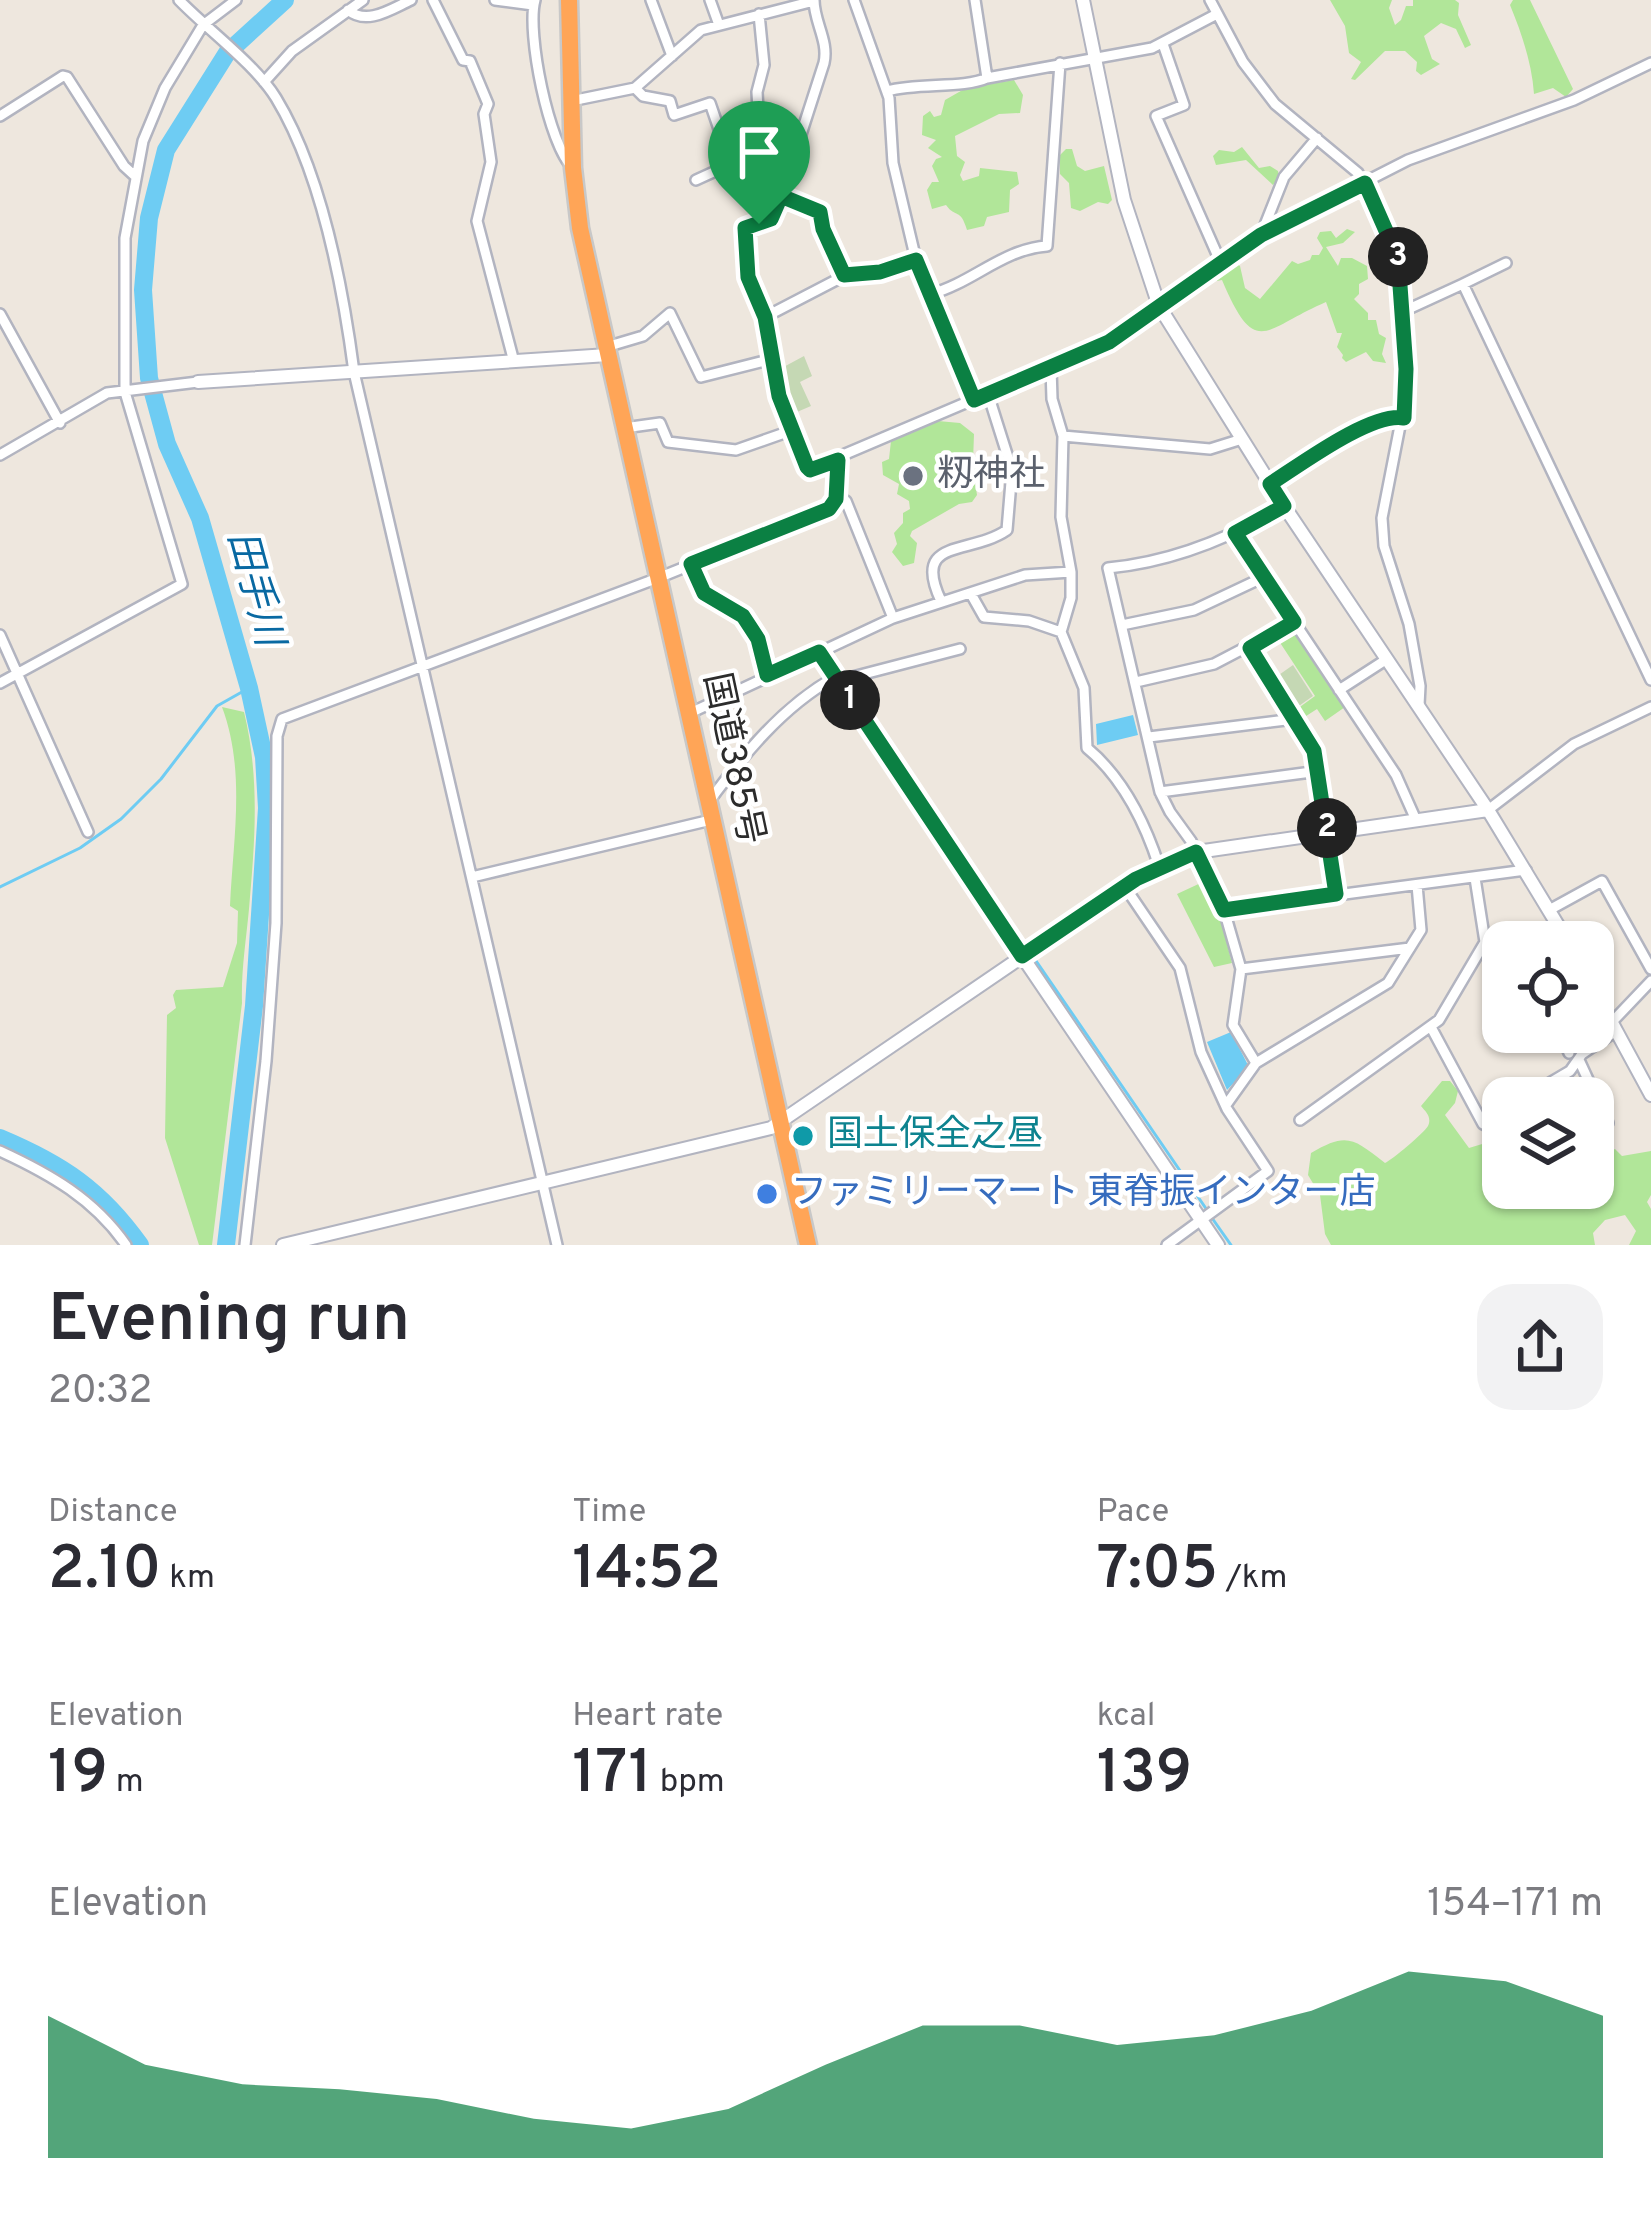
<!DOCTYPE html>
<html lang="en">
<head>
<meta charset="utf-8">
<style>
  :root { --surface:#fff; --page:#f2f2f3; --text:#2b2b33; --muted:#7c7c81; --accent:#0b8043 }
  body { margin:0; font-family:Overpass,"Noto Sans JP",sans-serif; background:var(--page); color:var(--text); height:100vh; display:flex; flex-direction:column; font-size:45px; white-space:nowrap }
  * { box-sizing:border-box; margin:0 }
  p { font-size:39px; color:var(--muted) }
  .icon { flex:none; width:66px; height:66px; fill:none; stroke:currentColor; stroke-width:2; stroke-linecap:round; stroke-linejoin:round }
  .map { position:relative; height:1245px; overflow:hidden }
  .panel { display:flex; flex-direction:column; background:var(--surface); flex:1 }
  .panel>* { flex:none }
  .tools { position:absolute; left:1482px; top:921px; display:grid; gap:24px }
  .tools a { display:grid; place-items:center; width:132px; height:132px; border-radius:24px; background:var(--surface); box-shadow:0 3px 9px #0004; font-size:60px }
  .pin { position:absolute; display:grid; place-items:center; width:102px; height:102px; color:#fff; margin:-123px -51px; border-radius:50% 50% 50% 0; rotate:-45deg; box-shadow:0 0 12px #0007 }
  .pin .icon { rotate:45deg }
  .km { position:absolute; width:60px; height:60px; margin:-30px; border-radius:50%; background:#222; color:#fff; font-size:33px; line-height:60px; text-align:center }
  .round { display:grid; place-items:center; flex:none; width:126px; height:126px; border-radius:36px; background:var(--page) }
  .headline { display:flex; align-items:center; justify-content:space-between; height:204px; padding:0 48px }
  h1 { font-size:66px; font-weight:600; line-height:90px }
  .metrics { display:grid; grid-template-columns:repeat(3,1fr); gap:18px; height:204px; padding:12px 48px }
  .metrics div { display:grid; align-content:center }
  .metrics b { font-size:60px; font-weight:600 }
  .metrics small { font-size:33px; font-weight:400 }
  .metrics p { font-size:33px }
  .chart { height:336px; padding:24px 48px }
  .chart p { display:flex; justify-content:space-between }
  .chart svg { width:100%; height:216px; margin-top:12px; fill:var(--accent); opacity:.7 }
  .map>svg:first-child { display:block }
</style>
</head>
<body>
<div class="map">
<svg width="1651" height="1245" viewBox="0 0 1651 1245">
  <rect width="100%" height="100%" fill="#eee7de"/>
  <path fill="#b1e699" d="M 1330,0 L 1392,0 L 1389,8 L 1395,25 L 1401,20 L 1406,6 L 1413,6 L 1413,0 L 1455,0 L 1459,3 L 1458,15 L 1471,45 L 1465,48 L 1456,29 L 1441,23 L 1424,36 L 1432,59 L 1440,64 L 1421,75 L 1416,71 L 1417,62 L 1405,51 L 1385,51 L 1355,80 L 1351,79 L 1361,62 L 1349,53 L 1345,26 Z
    M 1513,0 L 1530,0 L 1573,89 L 1566,97 L 1553,88 L 1534,94 C 1532,64 1522,34 1510,5 Z
    M 1014,80 L 1023,95 L 1020,113 L 999,114 L 955,136 L 957,156 L 965,162 L 960,175 L 963,181 L 979,176 L 980,168 L 1017,172 L 1019,184 L 1010,190 L 1009,212 L 987,217 L 984,226 L 967,230 C 960,207 956,219 946,205 L 932,209 L 927,190 L 932,182 L 939,182 L 932,166 L 936,159 L 942,157 L 928,148 L 936,140 L 922,135 L 923,116 L 930,111 L 934,117 L 941,115 L 945,100 L 966,88 Z
    M 1242,147 L 1259,168 L 1270,166 L 1278,171 L 1279,177 L 1273,185 L 1246,160 L 1216,165 L 1213,156 L 1219,150 L 1234,152 Z
    M 1066,149 L 1072,149 L 1077,166 L 1085,171 L 1104,166 L 1112,200 L 1108,204 L 1098,202 L 1080,211 L 1071,208 L 1069,183 L 1060,174 L 1060,155 Z
    M 1347,229 L 1355,232 L 1343,243 L 1326,247 L 1338,266 L 1341,258 L 1352,258 L 1367,266 L 1368,279 L 1359,284 L 1359,294 L 1354,299 L 1368,313 L 1368,320 L 1376,320 L 1379,334 L 1386,338 L 1382,354 L 1386,363 L 1373,361 L 1366,352 L 1346,362 L 1342,358 L 1343,355 L 1337,347 L 1342,333 L 1337,333 L 1326,302 C 1263,329 1256,360 1222,280 L 1217,281 L 1218,269 L 1232,260 L 1240,266 L 1245,288 L 1260,299 L 1292,261 L 1298,264 L 1310,260 L 1312,255 L 1319,255 L 1323,248 L 1317,238 L 1320,232 L 1331,231 L 1336,238 Z
    M 938,421 L 960,423 L 974,434 L 973,462 L 987,481 L 984,485 L 975,482 L 977,495 L 972,502 L 959,504 L 912,531 L 910,536 L 917,543 L 914,563 L 903,566 L 892,552 L 897,544 L 894,533 L 903,523 L 903,513 L 910,509 L 909,501 L 897,494 L 899,484 L 883,475 L 882,462 L 889,459 L 891,441 Z
    M 1288,630 L 1294,631 L 1345,707 L 1325,721 L 1317,709 L 1303,718 L 1297,709 L 1315,696 L 1277,638 Z
    M 222,707 L 244,712 C 260,778 255,841 249,909 C 246,941 241,971 242,1003 L 212,1245 L 199,1245 L 165,1138 L 167,1015 L 176,1008 L 173,995 L 176,990 L 223,987 L 237,943 L 238,911 L 230,906 C 233,839 246,771 222,707 Z
    M 1205,881 L 1219,913 L 1232,963 L 1214,967 L 1177,894 Z
    M 1442,1081 L 1450,1081 L 1458,1091 L 1455,1103 L 1445,1115 L 1469,1148 L 1492,1141 L 1503,1156 L 1503,1188 L 1593,1188 L 1593,1159 L 1615,1149 L 1622,1156 L 1651,1151 L 1651,1195 L 1647,1202 L 1651,1209 L 1651,1245 L 1629,1245 L 1636,1231 L 1625,1215 L 1605,1220 L 1593,1233 L 1595,1245 L 1331,1245 L 1325,1234 L 1320,1195 L 1308,1175 L 1311,1153 C 1347,1132 1353,1138 1385,1163 C 1392,1160 1424,1133 1428,1126 C 1432,1117 1426,1112 1421,1106 Z"/>
  <path fill="#c5d8b4" d="M 804,356 L 812,376 L 800,382 L 811,406 L 790,415 L 778,370 Z
    M 1293,665 L 1313,696 L 1296,708 L 1276,677 Z"/>
  <path fill="#6eccf3" d="M 1133,715 L 1138,735 L 1097,745 L 1096,724 Z
    M 1231,1032 L 1249,1067 L 1227,1090 L 1207,1042 Z"/>
  <g fill="none" stroke-linecap="round" stroke-linejoin="round">
    <path stroke="#6eccf3" stroke-width="3" d="M 829,656 L 842,674
      M 847,682 L 1027,947
      M 0,887 L 80,848 L 121,819 L 161,779 L 217,706 L 249,688
      M 1032,955 L 1207,1210
      M 1212,1218 L 1231,1245"/>
    <path stroke="#6eccf3" stroke-width="18" d="M 0,1138 C 62,1164 101,1190 140,1245
      M 226,1245 L 254,1006 L 267,808 L 264,757 L 249,688 L 200,518 L 167,444 L 149,378 L 143,290 L 149,218 L 166,150 L 227,53 L 285,0"/>
    <g stroke="#b2b4c0" stroke-width="14">
      <path id="street" d="M 179,0 C 208,30 255,64 276,98 C 321,172 343,288 354,372 L 557,1245
        M 433,0 L 463,60 L 470,61 L 488,104 L 484,114 L 491,162 L 477,221 L 514,362
        M 495,0 L 533,5
        M 535,0 C 526,32 549,146 573,168
        M 651,0 L 672,56
        M 710,0 L 719,25
        M 814,0 C 814,22 829,41 824,63 L 777,209 L 771,219 L 745,228 L 748,277 L 765,317 L 779,396 L 810,469 L 1109,342 L 1261,235 L 1408,160 L 1574,100 L 1651,63
        M 854,0 L 889,98 L 893,163 L 916,260 L 974,400
        M 975,0 L 987,78 L 1152,48 L 1217,14
        M 1210,0 L 1243,62 L 1275,104 L 1358,173 L 1398,258 L 1406,395 L 1382,518 L 1384,546 L 1409,624 L 1420,686 L 1419,705
        M 348,10 C 367,26 391,9 411,0
        M 759,14 L 764,65 L 757,92 L 759,129 L 766,157 L 795,152
        M 1163,44 L 1184,105 L 1156,116 L 1220,261
        M 264,82 L 292,51 L 363,0
        M 635,88 L 643,96 L 670,101 L 674,115 L 710,103 L 731,164 L 696,180
        M 887,91 C 918,82 963,89 987,78
        M 571,101 L 635,88 L 701,30 L 814,1
        M 0,116 L 63,76 L 67,77 L 124,166 L 136,177
        M 781,196 L 820,212 L 823,229 L 844,276
        M 1261,235 L 1284,177 L 1317,138
        M 1463,284 L 1506,263
        M 931,294 C 972,283 1003,249 1047,246 L 1060,63
        M 1402,312 L 1463,284 L 1651,680
        M 0,314 L 60,423
        M 765,317 L 844,276 L 880,271 L 916,260
        M 606,347 L 643,336 L 670,313 L 701,377 L 772,359
        M 624,428 L 660,423 L 668,442 L 736,450 L 793,430
        M 1063,436 L 1210,449 L 1242,439
        M 0,455 L 107,393 L 198,382
        M 1269,483 C 1300,466 1371,412 1404,418
        M 836,499 L 846,501 L 893,618
        M 1284,506 C 1229,539 1172,562 1108,568 L 1160,792 L 1170,812 L 1191,841 L 1224,910 L 1241,969 L 1233,1025 L 1256,1063 L 1388,983 L 1421,930 L 1417,885
        M 1235,533 L 1396,775 L 1416,820
        M 691,564 L 704,593 L 736,610 L 749,625 L 758,639 L 767,675
        M 971,594 L 984,617 L 1029,621 L 1061,632 L 1084,688 L 1087,748 C 1122,777 1145,823 1159,866
        M 941,601 C 911,537 969,556 1007,530 L 1012,470 L 988,394
        M 1122,625 L 1194,610 L 1264,577
        M 1061,632 L 1071,598 L 1071,572
        M 0,635 L 88,832
        M 1250,648 L 1314,751 L 1336,894
        M 819,651 L 1022,956
        M 837,681 L 960,649
        M 1136,682 L 1214,664 L 1294,622
        M 0,683 L 182,584 L 125,392 L 125,238 L 143,141 L 165,88 L 203,25 L 236,0
        M 1339,690 L 1387,659
        M 688,714 L 893,618 L 1025,575 L 1071,572 L 1061,517 L 1063,436 L 1052,399 L 1051,368
        M 1149,737 L 1294,719
        M 1160,792 L 1319,771
        M 708,803 C 744,754 782,707 835,677
        M 1488,810 L 1574,744 L 1651,707
        M 472,877 L 711,820
        M 1125,887 L 1180,968 L 1201,1052 L 1227,1109 L 1268,1171 L 1167,1245
        M 1551,909 L 1602,881 L 1651,969
        M 1224,910 L 1526,870
        M 1241,969 L 1410,948
        M 1612,1022 L 1651,981
        M 1432,1029 L 1483,1124 L 1487,1126 L 1503,1114
        M 1560,1032 L 1569,1053
        M 1579,1060 L 1608,1123
        M 1524,1098 L 1570,1071 L 1582,1054 L 1616,1031
        M 1226,1105 L 1256,1063
        M 1300,1120 L 1439,1020 L 1485,942 L 1475,878
        M 0,1151 C 50,1174 94,1199 126,1245
        M 245,1245 L 266,1061 L 276,923 L 277,736 L 282,719 L 658,578 L 829,509 L 836,499 L 838,460"/>
    </g>
    <g stroke="#b2b4c0" stroke-width="16">
      <path id="secondary" d="M 1083,0 L 1124,200 L 1159,306 L 1284,506 L 1488,810 L 1568,942
        M 198,382 L 608,355
        M 1022,956 L 1218,1245
        M 1593,988 L 1651,1095
        M 283,1245 L 771,1128 L 1136,879 L 1197,852 L 1488,810"/>
    </g>
    <g stroke="#c8c8c8" stroke-width="21">
      <path id="highway" d="M 569,0 L 573,168 L 580,228 L 808,1245"/>
    </g>
    <use href="#street" stroke="#fff" stroke-width="9"/>
    <use href="#secondary" stroke="#fff" stroke-width="12"/>
    <use href="#highway" stroke="#ffa557" stroke-width="16"/>
  </g>
  <g fill="none" stroke-linecap="round" stroke-linejoin="round">
    <g stroke="#fff" stroke-width="24">
      <path id="route" d="M 1365,183 L 1398,258 L 1406,369 L 1404,418 C 1371,412 1300,465 1270,484 L 1284,506 L 1235,533 L 1294,622 L 1250,648 L 1314,751 L 1336,894 L 1224,910 L 1196,852 L 1136,879 L 1022,956 L 819,652 L 767,675 L 758,639 L 743,616 L 704,593 L 691,564 L 829,509 L 836,499 L 838,460 L 810,470 L 807,467 L 779,396 L 765,317 L 748,277 L 745,228 L 771,219 L 781,196 L 820,212 L 823,229 L 844,275 L 880,272 L 916,260 L 974,400 L 1109,342 L 1261,235 Z"/>
    </g>
    <use href="#route" stroke="#0b8043" stroke-width="15"/>
  </g>
  <circle fill="#6b7280" stroke="#fff" stroke-width="4.5" cx="913" cy="476" r="12"/>
  <circle fill="#0f9aa8" stroke="#fff" stroke-width="4.5" cx="803" cy="1136" r="12"/>
  <circle fill="#3f7fe0" stroke="#fff" stroke-width="4.5" cx="767" cy="1194" r="12"/>
  <g text-anchor="middle" dominant-baseline="central" stroke-width="9" stroke-linejoin="round" paint-order="stroke">
    <g font-size="36" fill="#5b616d" stroke="#fff" text-anchor="start">
      <text x="937" y="476">籾神社</text>
    </g>
    <g font-size="36" fill="#2c2c2c" stroke="#fff">
      <text transform="translate(732 759) rotate(78)">国道385号</text>
    </g>
    <g font-size="36" fill="#0d838f" stroke="#fff" text-anchor="start">
      <text x="827" y="1136">国土保全之昼</text>
    </g>
    <g font-size="36" fill="#366cbe" stroke="#fff" text-anchor="start">
      <text x="791" y="1194">ファミリーマート 東脊振インター店</text>
    </g>
    <g font-size="39" font-style="italic" fill="#0969a2" stroke="#fff">
      <text transform="translate(253 589) rotate(75)">田手川</text>
    </g>
  </g>
</svg>
<div class="tools">
<a><svg class="icon" aria-label="locate" viewBox="0 0 24 24"><circle cx="12" cy="12" r="6"/><path d="M12 2v4M12 18v4M2 12h4M18 12h4"/></svg></a>
<a><svg class="icon" aria-label="layers" viewBox="0 0 24 24"><path d="M12 4l9 5-9 5-9-5zM3 14l9 5 9-5"/></svg></a>
</div>
<div class="pin" style="left:759px;top:224px;background:#1e9e55"><svg class="icon" aria-label="arrive" viewBox="0 0 24 24"><path d="M6 21V4h12l-3 4 3 4H6"/></svg></div>
<b class="km" style="left:850px;top:700px">1</b>
<b class="km" style="left:1327px;top:828px">2</b>
<b class="km" style="left:1398px;top:257px">3</b>
</div>
<section class="panel">
<div class="headline"><div><h1>Evening run</h1><p>20:32</p></div><a class="round"><svg class="icon" aria-label="share" viewBox="0 0 24 24"><path d="M12 15V3M7 8l5-5 5 5M5 13v7h14v-7"/></svg></a></div>
<div class="metrics">
<div><p>Distance</p><b>2.10<small> km</small></b></div>
<div><p>Time</p><b>14:52</b></div>
<div><p>Pace</p><b>7:05<small> /km</small></b></div>
</div>
<div class="metrics">
<div><p>Elevation</p><b>19<small> m</small></b></div>
<div><p>Heart rate</p><b>171<small> bpm</small></b></div>
<div><p>kcal</p><b>139</b></div>
</div>
<div class="chart"><p><span>Elevation</span>154–171 m</p>
<svg viewBox="0 0 160 44" preserveAspectRatio="none"><path d="M0 44V15L10 25L20 29L30 30L40 32L50 36L60 38L70 34L80 25L90 17L100 17L110 21L120 19L130 14L140 6L150 8L160 15V44z"/></svg>
</div>
</section>
</body>
</html>
